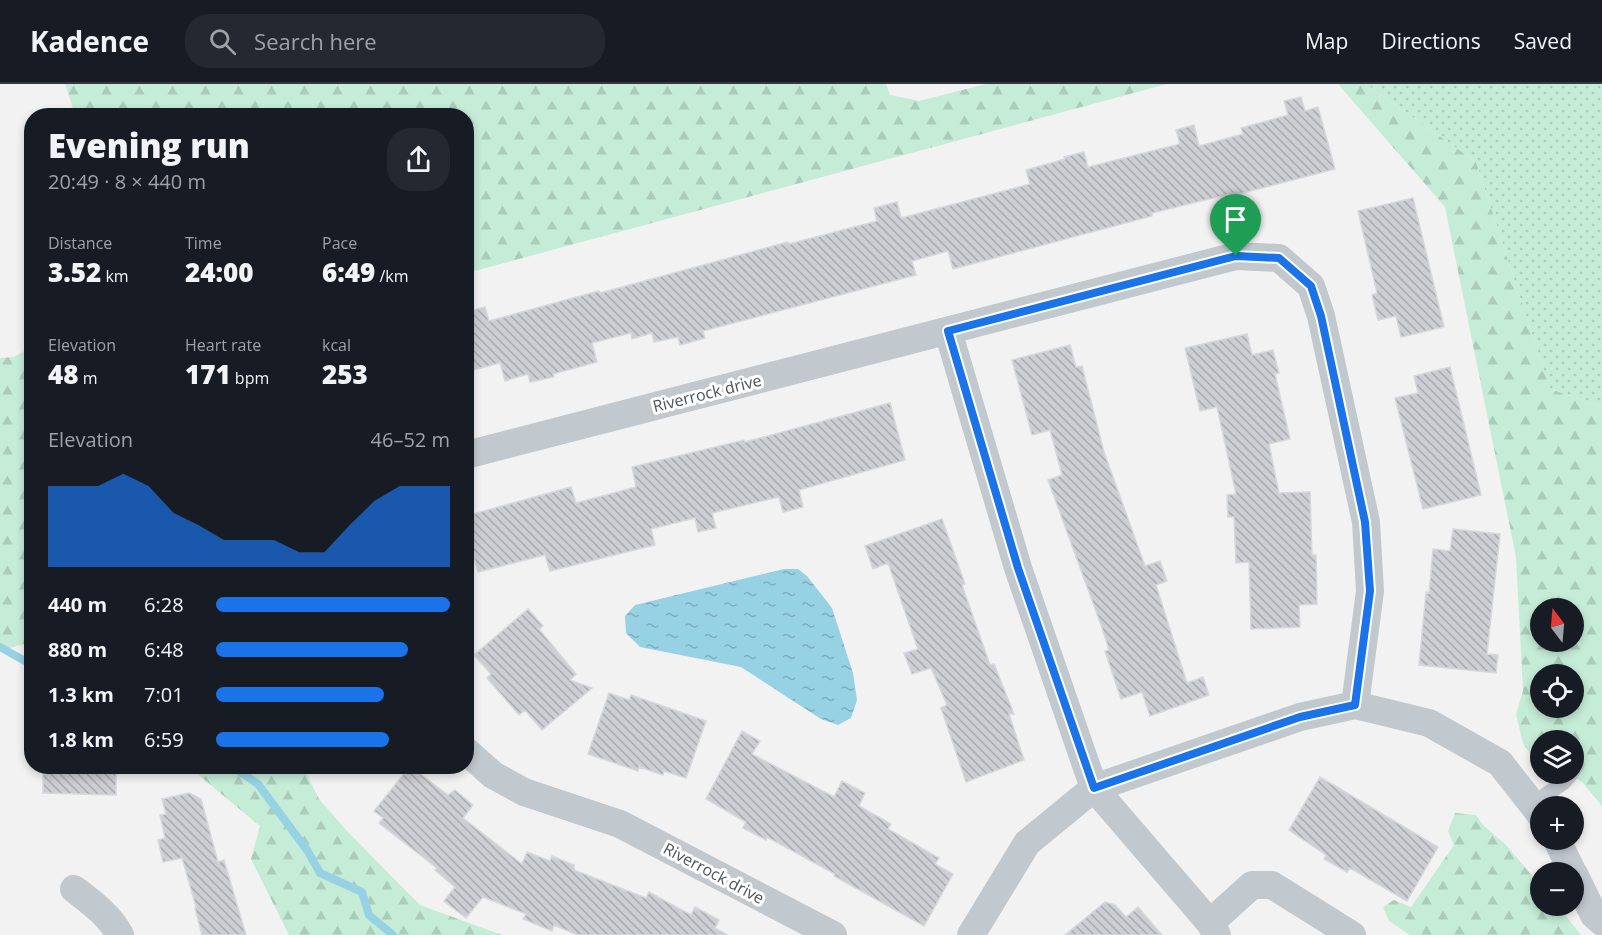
<!DOCTYPE html>
<html lang="en">
<head>
<meta charset="utf-8">
<style>
  :root { --surface:#171b24; --page:#242831; --text:#f1f3f6; --muted:#9ea1a6; --line:#363941; --accent:#1a73e8 }
  body { margin:0; font-family:"Open Sans",sans-serif; background:var(--page); color:var(--text); height:100vh; display:flex; flex-direction:column; font-size:22px; white-space:nowrap }
  * { box-sizing:border-box; margin:0 }
  p { font-size:20px; color:var(--muted) }
  .icon { flex:none; width:33px; height:33px; fill:none; stroke:currentColor; stroke-width:2; stroke-linecap:round; stroke-linejoin:round }
  .map { position:relative; flex:1; overflow:hidden }
  .details { position:absolute; left:24px; top:24px; width:450px; height:666px; display:flex; flex-direction:column; background:var(--surface); border-radius:24px; box-shadow:0 3px 9px #0003 }
  .details>* { flex:none }
  .needle { width:39px; rotate:344deg }
  .fabs { position:absolute; left:1530px; top:514px; display:grid; gap:12px }
  .fabs a { display:grid; place-items:center; width:54px; height:54px; border-radius:50%; background:var(--surface); box-shadow:0 3px 9px #0003; font-size:30px }
  .pin { position:absolute; display:grid; place-items:center; width:51px; height:51px; color:#fff; margin:-62px -26px; border-radius:50% 50% 50% 0; rotate:-45deg; box-shadow:0 0 6px #0007 }
  .pin .icon { rotate:45deg }
  .round { display:grid; place-items:center; flex:none; width:63px; height:63px; border-radius:24px; background:var(--page) }
  .overview { display:flex; align-items:center; justify-content:space-between; height:102px; padding:0 24px }
  h1 { font-size:33px; font-weight:800; line-height:45px }
  .figures { display:grid; grid-template-columns:repeat(3,1fr); gap:9px; height:102px; padding:6px 24px }
  .figures div { display:grid; align-content:center }
  .figures b { font-size:26px; font-weight:800 }
  .figures small { font-size:16px; font-weight:400 }
  .figures p { font-size:16px }
  .chart { height:168px; padding:12px 24px }
  .chart p { display:flex; justify-content:space-between }
  .chart svg { width:100%; height:108px; margin-top:6px; fill:var(--accent); opacity:.7 }
  ul { padding:0 24px; list-style:none; font-size:20px }
  li { display:grid; grid-template-columns:96px 72px 1fr; align-items:center; height:45px }
  li i { height:15px; border-radius:8px; background:var(--accent) }
  header { display:flex; align-items:center; gap:36px; box-sizing:border-box; height:84px; padding:0 30px; background:var(--surface); border-bottom:2px solid var(--line) }
  header strong { font-size:28px }
  nav { display:flex; gap:33px; margin-inline-start:auto; font-size:21px }
  .search { width:420px; height:54px; background:var(--page); display:flex; align-items:center; gap:15px; box-sizing:border-box; padding:0 21px; border-radius:24px; color:var(--muted); font-size:22px }
  .map>svg:first-child { display:block }
</style>
</head>
<body>
<header>
<strong>Kadence</strong>
<div class="search"><svg class="icon" aria-label="search" viewBox="0 0 24 24"><circle cx="10" cy="10" r="6"/><path d="M15 15l6 6"/></svg>Search here</div>
<nav><a>Map</a><a>Directions</a><a>Saved</a></nav>
</header>
<div class="map">
<svg width="1602" height="851" viewBox="0 0 1602 851">
  <defs>
    <pattern id="grass-dots" width="8" height="8" patternUnits="userSpaceOnUse" patternTransform="scale(1.5)"><rect width="8" height="8" fill="#c5ecd6"/><path d="M2 2h.1M6 6h.1" fill="none" stroke="#abccba" stroke-width="1.8" stroke-linecap="round"/></pattern>
    <pattern id="forest-firs" width="22" height="20" patternUnits="userSpaceOnUse" patternTransform="scale(1.5)"><rect width="22" height="20" fill="#c5ecd6"/><path d="M5 1l3.5 6h-7zM16 11l3.5 6h-7z" fill="#abccba"/></pattern>
    <pattern id="water-ripples" width="26" height="14" patternUnits="userSpaceOnUse" patternTransform="scale(1.5)"><rect width="26" height="14" fill="#97d1e4"/><path d="M2 4q2-2 4 0t4 0M15 11q2-2 4 0t4 0" fill="none" stroke="#7dacbc"/></pattern>
    <pattern id="building-back-hatch" width="6" height="6" patternUnits="userSpaceOnUse" patternTransform="scale(1.5)"><rect width="6" height="6" fill="#ccced3"/><path d="M-1 5l2 2M0 0l6 6M5-1l2 2" fill="none" stroke="#a8aaae"/></pattern>
  </defs>
  <rect width="100%" height="100%" fill="#f3f2f2"/>
  <path fill="url(#grass-dots)" d="M 1366,0 L 1602,0 L 1602,323 L 1550,305 L 1476,78 Z"/>
  <path fill="url(#forest-firs)" fill-rule="evenodd" d="M 65,0 L 886,0 L 890,11 L 919,17 L 986,0 L 1167,0 L 467,189 L 466,32 L 75,31 Z
    M 1338,0 L 1366,0 L 1476,78 L 1550,305 L 1602,323 L 1602,722 L 1583,699 L 1571,690 L 1574,690 L 1574,657 L 1540,657 L 1540,680 L 1523,660 L 1516,630 L 1523,607 L 1516,473 L 1445,123 ZM 1540,525 L 1574,525 L 1574,558 L 1540,558 ZM 1540,591 L 1574,591 L 1574,624 L 1540,624 Z
    M 31,263 L 31,558 L 0,567 L 0,274 L 14,273 Z
    M 189,683 L 303,683 L 319,715 L 346,746 L 420,821 L 502,851 L 289,851 L 251,775 L 260,742 Z
    M 1455,729 L 1476,731 L 1483,741 L 1506,761 L 1540,801 L 1540,822 L 1558,822 L 1581,851 L 1410,851 L 1389,837 L 1383,823 L 1394,816 L 1411,823 L 1454,761 L 1448,747 Z"/>
  <path fill="url(#water-ripples)" d="M 784,485 L 798,485 L 807,492 L 832,524 L 853,589 L 857,616 L 851,634 L 838,641 L 821,635 L 741,583 L 640,563 L 626,549 L 625,532 L 635,521 Z"/>
  <g fill="none" stroke-linecap="round" stroke-linejoin="round">
    <path stroke="#97d1e4" stroke-width="8" d="M 0,563 L 32,581
      M 231,682 L 258,700 L 307,766 L 320,789 L 362,808 L 369,831 L 393,851"/>
  </g>
  <path fill="url(#building-back-hatch)" stroke="#d6d8dc" stroke-width="1.5" d="M 1301,13 L 1305,27 L 1318,23 L 1335,85 L 1235,111 L 1234,109 L 1152,129 L 1152,132 L 953,185 L 948,167 L 912,177 L 916,191 L 703,247 L 705,254 L 680,261 L 678,253 L 654,258 L 652,249 L 632,255 L 631,249 L 592,259 L 597,278 L 553,290 L 554,293 L 530,298 L 528,290 L 505,297 L 500,279 L 466,288 L 466,228 L 485,223 L 489,237 L 599,207 L 600,209 L 788,158 L 789,160 L 877,137 L 874,124 L 897,118 L 901,134 L 1030,100 L 1026,86 L 1065,75 L 1064,73 L 1084,68 L 1088,83 L 1180,60 L 1176,46 L 1194,41 L 1199,62 L 1243,50 L 1241,44 L 1288,31 L 1284,17 Z
    M 1413,114 L 1444,243 L 1401,253 L 1396,232 L 1378,236 L 1372,211 L 1377,209 L 1358,127 Z
    M 1247,250 L 1252,271 L 1273,266 L 1279,289 L 1275,290 L 1290,355 L 1269,360 L 1279,409 L 1310,408 L 1312,471 L 1316,471 L 1317,520 L 1299,521 L 1300,543 L 1251,545 L 1249,478 L 1236,479 L 1234,433 L 1228,433 L 1227,411 L 1236,410 L 1217,323 L 1200,327 L 1185,264 Z
    M 1070,261 L 1076,283 L 1082,282 L 1104,368 L 1145,482 L 1160,477 L 1167,497 L 1156,501 L 1187,599 L 1203,593 L 1209,611 L 1150,632 L 1142,608 L 1121,615 L 1105,567 L 1109,566 L 1101,541 L 1048,396 L 1062,391 L 1050,346 L 1032,351 L 1012,276 Z
    M 1450,283 L 1481,411 L 1423,425 L 1395,314 L 1418,309 L 1414,292 Z
    M 890,319 L 905,376 L 799,406 L 803,423 L 783,428 L 779,413 L 712,429 L 716,444 L 698,448 L 695,434 L 651,445 L 655,461 L 550,487 L 545,471 L 478,488 L 466,443 L 466,432 L 571,403 L 576,419 L 636,403 L 632,383 L 744,356 L 745,358 Z
    M 942,435 L 965,500 L 962,501 L 990,581 L 994,580 L 1014,630 L 1009,630 L 1024,676 L 966,698 L 941,624 L 947,621 L 931,584 L 912,590 L 904,569 L 918,565 L 888,479 L 873,485 L 865,462 Z
    M 1453,445 L 1500,450 L 1487,570 L 1498,571 L 1496,589 L 1419,581 L 1426,508 L 1429,509 L 1433,465 L 1450,467 Z
    M 528,525 L 543,542 L 539,545 L 576,590 L 570,596 L 592,604 L 542,646 L 525,626 L 519,631 L 487,594 L 491,590 L 474,571 Z
    M 609,609 L 629,616 L 631,611 L 706,637 L 686,694 L 664,687 L 663,691 L 639,683 L 638,687 L 588,670 Z
    M 742,647 L 760,657 L 752,670 L 834,713 L 842,697 L 865,709 L 859,722 L 891,740 L 888,745 L 939,774 L 935,780 L 953,790 L 924,842 L 834,792 L 835,790 L 767,753 L 766,756 L 743,744 L 746,738 L 706,715 Z
    M 43,682 L 116,682 L 116,711 L 43,709 Z
    M 410,682 L 448,711 L 455,706 L 473,721 L 463,734 L 522,780 L 527,768 L 550,777 L 552,772 L 574,781 L 574,786 L 646,814 L 649,808 L 691,831 L 695,823 L 719,836 L 715,844 L 727,851 L 577,851 L 554,841 L 552,847 L 523,835 L 526,830 L 483,813 L 466,834 L 444,817 L 455,803 L 435,786 L 437,784 L 379,739 L 383,734 L 374,727 Z
    M 1320,693 L 1438,763 L 1407,817 L 1350,784 L 1347,788 L 1324,775 L 1326,771 L 1289,746 Z
    M 189,709 L 201,715 L 218,778 L 224,776 L 246,851 L 202,851 L 195,824 L 196,823 L 182,774 L 163,778 L 158,756 L 165,754 L 160,731 L 166,730 L 162,715 Z
    M 1105,818 L 1115,821 L 1126,833 L 1138,823 L 1162,851 L 1065,851 Z"/>
  <g fill="none" stroke-linecap="round" stroke-linejoin="round">
    <path stroke="#c1c8ce" stroke-width="15" d="M 1574,676 L 1577,681 L 1574,686
      M 1532,720 L 1563,699 L 1571,690"/>
    <path stroke="#c1c8ce" stroke-width="28" d="M 948,247 L 1018,484 L 1094,704 L 1210,839 L 1217,851
      M 466,371 L 1236,172 L 1279,174 L 1311,202 L 1321,232 L 1366,438 L 1370,507 L 1355,621
      M 466,667 L 493,691 L 524,708 L 620,740 L 833,851
      M 1557,756 L 1573,789
      M 1574,790 L 1594,831 L 1602,838
      M 74,805 C 92,819 109,831 120,851
      M 1210,839 L 1252,801 L 1272,801 L 1352,851
      M 971,851 L 1027,759 L 1094,704 L 1300,633 L 1355,621 L 1429,639 L 1500,679 L 1540,730"/>
  </g>
  <g fill="none" stroke-linecap="round" stroke-linejoin="round">
    <g stroke="#fff" stroke-width="12">
      <path id="route" d="M 1236,172 L 1279,174 L 1311,202 L 1321,232 L 1365,438 L 1370,507 L 1355,621 L 1300,633 L 1094,704 L 1018,484 L 948,247 Z"/>
    </g>
    <use href="#route" stroke="#1a73e8" stroke-width="8"/>
  </g>
  <g text-anchor="middle" dominant-baseline="central" stroke-width="6" stroke-linejoin="round" paint-order="stroke">
    <g font-size="16" fill="#4b545d" stroke="#fff">
      <text transform="translate(707 309) rotate(-14)">Riverrock drive</text>
      <text transform="translate(714 789) rotate(28)">Riverrock drive</text>
    </g>
  </g>
</svg>
<div class="fabs">
<a><svg class="needle" viewBox="-14 -14 28 28"><path d="M0-13l5 13h-10z" fill="#e53935"/><path d="M0 13l5-13h-10z" fill="#9ea1a6"/></svg></a>
<a><svg class="icon" aria-label="locate" viewBox="0 0 24 24"><circle cx="12" cy="12" r="6"/><path d="M12 2v4M12 18v4M2 12h4M18 12h4"/></svg></a>
<a><svg class="icon" aria-label="layers" viewBox="0 0 24 24"><path d="M12 4l9 5-9 5-9-5zM3 14l9 5 9-5"/></svg></a>
<a>+</a>
<a>−</a>
</div>
<div class="pin" style="left:1236px;top:172px;background:#1e9e55"><svg class="icon" aria-label="arrive" viewBox="0 0 24 24"><path d="M6 21V4h12l-3 4 3 4H6"/></svg></div>
<section class="details">
<div class="overview"><div><h1>Evening run</h1><p>20:49 · 8 × 440 m</p></div><a class="round"><svg class="icon" aria-label="share" viewBox="0 0 24 24"><path d="M12 15V3M7 8l5-5 5 5M5 13v7h14v-7"/></svg></a></div>
<div class="figures">
<div><p>Distance</p><b>3.52<small> km</small></b></div>
<div><p>Time</p><b>24:00</b></div>
<div><p>Pace</p><b>6:49<small> /km</small></b></div>
</div>
<div class="figures">
<div><p>Elevation</p><b>48<small> m</small></b></div>
<div><p>Heart rate</p><b>171<small> bpm</small></b></div>
<div><p>kcal</p><b>253</b></div>
</div>
<div class="chart"><p><span>Elevation</span>46–52 m</p>
<svg viewBox="0 0 160 44" preserveAspectRatio="none"><path d="M0 44V11L10 11L20 11L30 6L40 11L50 22L60 27L70 33L80 33L90 33L100 38L110 38L120 27L130 17L140 11L150 11L160 11V44z"/></svg>
</div>
<ul>
<li><b>440 m</b>6:28<i style="width:100%"></i></li>
<li><b>880 m</b>6:48<i style="width:82%"></i></li>
<li><b>1.3 km</b>7:01<i style="width:72%"></i></li>
<li><b>1.8 km</b>6:59<i style="width:74%"></i></li>
</ul>
</section>
</div>
</body>
</html>
